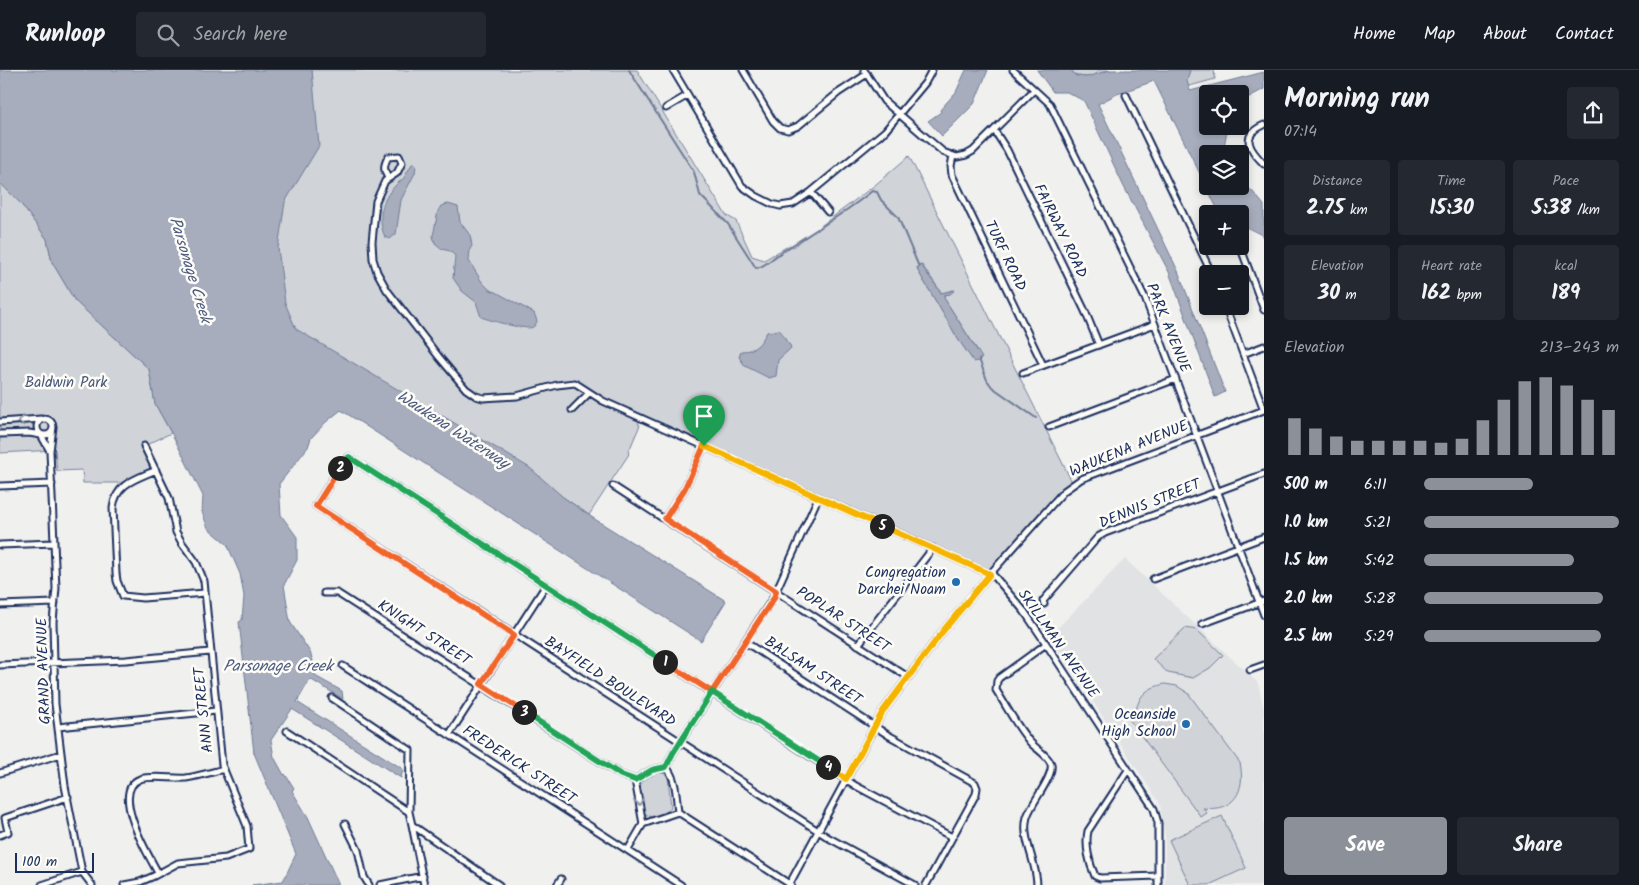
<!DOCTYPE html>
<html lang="en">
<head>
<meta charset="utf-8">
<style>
  :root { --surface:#171b24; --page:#242831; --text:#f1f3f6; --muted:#9ea1a6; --line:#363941; --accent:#8c9099 }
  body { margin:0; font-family:Kalam,sans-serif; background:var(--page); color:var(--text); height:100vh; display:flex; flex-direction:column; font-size:19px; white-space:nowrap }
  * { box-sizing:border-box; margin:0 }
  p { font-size:16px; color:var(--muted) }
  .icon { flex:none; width:28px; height:28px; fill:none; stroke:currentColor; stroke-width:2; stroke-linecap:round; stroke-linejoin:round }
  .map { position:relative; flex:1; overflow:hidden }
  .panel { display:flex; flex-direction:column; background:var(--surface); width:375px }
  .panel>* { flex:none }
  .controls { position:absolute; left:1199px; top:15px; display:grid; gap:10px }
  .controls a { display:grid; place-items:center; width:50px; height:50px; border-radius:5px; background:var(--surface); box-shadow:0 2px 8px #0003; font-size:25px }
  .scale { position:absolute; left:15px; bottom:12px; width:79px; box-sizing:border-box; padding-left:5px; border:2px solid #1b2f5e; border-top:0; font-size:14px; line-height:18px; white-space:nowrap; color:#1b2f5e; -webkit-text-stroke:4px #fdfcf7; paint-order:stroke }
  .pin { position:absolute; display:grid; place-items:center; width:42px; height:42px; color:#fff; margin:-51px -21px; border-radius:50% 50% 50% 0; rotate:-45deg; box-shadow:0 0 5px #0007 }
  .pin .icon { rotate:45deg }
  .km { position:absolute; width:25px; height:25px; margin:-12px; border-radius:50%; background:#222; color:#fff; font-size:14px; line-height:25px; text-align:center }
  .round { display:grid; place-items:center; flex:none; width:52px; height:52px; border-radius:5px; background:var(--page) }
  .head { display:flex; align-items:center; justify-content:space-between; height:85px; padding:0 20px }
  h1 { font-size:28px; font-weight:700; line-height:38px }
  .figures { display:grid; grid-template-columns:repeat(3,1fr); gap:8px; height:85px; padding:5px 20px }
  .figures div { display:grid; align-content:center; border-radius:5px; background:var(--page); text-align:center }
  .figures b { font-size:21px; font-weight:700 }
  .figures small { font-size:14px; font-weight:400 }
  .figures p { font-size:14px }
  .chart { height:140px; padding:10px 20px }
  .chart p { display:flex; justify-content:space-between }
  .chart svg { width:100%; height:90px; margin-top:5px; stroke:var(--accent); stroke-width:6 }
  .primary-button { display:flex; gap:10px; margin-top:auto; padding:10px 20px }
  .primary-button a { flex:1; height:58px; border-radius:5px; background:var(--accent); color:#fff; font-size:20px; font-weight:700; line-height:58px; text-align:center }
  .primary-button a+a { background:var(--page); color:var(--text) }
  ul { padding:0 20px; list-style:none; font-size:16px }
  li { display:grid; grid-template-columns:80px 60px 1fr; align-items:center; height:38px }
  li i { height:12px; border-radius:6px; background:var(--accent) }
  header { display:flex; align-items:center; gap:30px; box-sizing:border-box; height:70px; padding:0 25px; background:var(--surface); border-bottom:1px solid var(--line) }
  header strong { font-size:24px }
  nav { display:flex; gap:28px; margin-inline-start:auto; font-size:18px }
  .search { width:350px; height:45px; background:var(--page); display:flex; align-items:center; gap:12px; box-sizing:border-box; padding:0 18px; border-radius:5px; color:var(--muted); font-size:19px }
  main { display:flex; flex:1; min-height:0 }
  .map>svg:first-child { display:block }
</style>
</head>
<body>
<header>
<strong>Runloop</strong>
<div class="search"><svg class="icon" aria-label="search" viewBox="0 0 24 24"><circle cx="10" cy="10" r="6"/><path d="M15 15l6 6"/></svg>Search here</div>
<nav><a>Home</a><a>Map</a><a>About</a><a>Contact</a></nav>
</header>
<main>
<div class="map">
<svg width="1264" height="815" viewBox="0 0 1264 815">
  <rect width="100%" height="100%" fill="#f0f0ee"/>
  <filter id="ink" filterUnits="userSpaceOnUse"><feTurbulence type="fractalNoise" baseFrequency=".02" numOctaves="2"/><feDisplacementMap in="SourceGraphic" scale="10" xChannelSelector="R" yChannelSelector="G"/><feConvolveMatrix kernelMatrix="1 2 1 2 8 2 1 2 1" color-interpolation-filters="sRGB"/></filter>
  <g filter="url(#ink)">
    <path fill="#e0e2e3" d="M 1125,489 L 1258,613 L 1264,640 L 1264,815 L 1165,815 L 1165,765 L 1160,734 L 1050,566 Z"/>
    <path fill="#d0d3d8" stroke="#76819b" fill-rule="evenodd" d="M 312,0 L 637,0 L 726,145 L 736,151 L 752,186 L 764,190 L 790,175 L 793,177 L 875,115 L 909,86 L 1072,412 L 990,503 L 824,426 L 641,348 L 638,354 L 640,355 L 628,383 L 629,384 L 589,445 L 563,427 L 294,261 L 270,217 L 281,132 L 313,75 ZM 922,195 L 942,223 L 953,220 L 950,224 L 944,225 L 944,228 L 978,281 L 974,292 L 958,269 L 918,201 L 917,197 Z
      M 1071,0 L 1110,0 L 1087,7 L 1076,6 Z
      M 1185,0 L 1214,0 L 1215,9 L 1186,17 Z
      M 0,113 L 21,134 L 47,169 L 52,192 L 75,231 L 149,299 L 155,334 L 171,363 L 144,376 L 156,400 L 127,413 L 83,413 L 82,400 L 57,401 L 55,380 L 0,383 Z
      M 1185,558 L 1197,560 L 1223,585 L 1210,598 L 1193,608 L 1168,603 L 1153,589 Z
      M 1165,614 L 1177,616 L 1188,623 L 1240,693 C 1246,721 1234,742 1203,738 L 1207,743 L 1201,747 L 1126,645 L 1132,640 L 1135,644 C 1139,625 1146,618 1165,614 Z
      M 658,702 L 666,704 L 668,707 L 671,737 L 667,742 L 651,747 L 644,743 L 640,715 L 644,709 Z
      M 1222,746 L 1246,798 L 1209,815 L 1190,815 L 1169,770 Z"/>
    <path fill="#a7adbd" stroke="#6f7b97" d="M 0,0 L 312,0 L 319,76 L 285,132 L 278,178 L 285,233 L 296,259 L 530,398 L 563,427 L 593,448 L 726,531 L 701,571 L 341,340 L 326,352 L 311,368 L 308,377 L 279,414 L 281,445 L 297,467 L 297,490 L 284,515 L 290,552 L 310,582 L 316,600 L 315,606 L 342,621 L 343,629 L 310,609 L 297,632 L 403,699 L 401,708 L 292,639 L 271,670 L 274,687 L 284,705 L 285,704 L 294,718 L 292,721 L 308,747 L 339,815 L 252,815 L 283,811 L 296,784 L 254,683 L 239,552 L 242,550 L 244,526 L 240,504 L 227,474 L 208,458 L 202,442 L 203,426 L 173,366 L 155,334 L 149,299 L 75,231 L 52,192 L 47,169 L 21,134 L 0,113 Z
      M 966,0 L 988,0 L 974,34 L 942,66 L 928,51 L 941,42 L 940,40 L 956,22 Z
      M 1037,0 L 1071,0 L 1076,6 L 1087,7 L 1110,0 L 1190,0 L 1187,11 L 1190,21 L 1264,2 L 1264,19 L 1240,32 L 1240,24 L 1208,24 L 1208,56 L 1228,56 L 1224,76 L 1224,84 L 1208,84 L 1208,116 L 1240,116 L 1240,111 L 1253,122 L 1264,135 L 1264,170 L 1262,165 L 1240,154 L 1240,144 L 1225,144 L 1220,137 L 1217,138 L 1154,11 L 1117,24 L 1098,34 L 1178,201 L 1225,322 L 1215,327 L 1169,202 L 1123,115 L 1084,31 L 1067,22 L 1053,22 Z
      M 414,93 L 416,96 L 415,103 L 401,130 L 396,164 L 390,169 L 385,167 C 377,149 381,130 395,116 C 397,113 401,111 404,108 C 406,104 409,99 412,94 Z
      M 448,134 L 458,137 L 460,152 L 470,165 L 472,176 L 470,179 L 469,191 L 482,212 L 490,220 L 496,222 L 534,243 L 537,251 C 537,252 535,256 533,257 C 527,261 489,250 481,247 L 476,232 L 462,221 L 453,208 L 455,186 L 450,181 L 442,179 L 435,173 L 433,166 L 438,141 L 441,136 Z
      M 921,195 L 941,223 L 955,220 L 950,224 L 944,225 L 944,228 L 982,288 L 978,291 L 974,292 L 958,269 L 918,201 L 917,197 Z
      M 779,260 C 785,264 784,271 790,275 L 791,278 L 778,290 L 776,306 L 769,308 L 745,296 L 739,287 L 741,281 C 756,281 760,274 767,262 Z"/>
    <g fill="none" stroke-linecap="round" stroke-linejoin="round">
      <path stroke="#6f7b97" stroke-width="2" d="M 629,0 L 694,102 L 700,125 L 728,154 L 756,198 C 764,198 774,186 782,182 C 812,162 844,144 872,121 L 877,122 L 881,130 L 898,147 L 919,197
        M 979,289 L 987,310 L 992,317 L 1036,348"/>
      <g stroke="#1b2f5e" stroke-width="9">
        <path id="minor" d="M 673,0 L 742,116 L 756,126 L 772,134 L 780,136 L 793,134 L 811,122 L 885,61 L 925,13 L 932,0
          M 743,0 L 773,51 L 780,58 L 788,60 L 798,56 L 838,23 L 867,4
          M 864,0 L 884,31 L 943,82 L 957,87 L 966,85 L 973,81 L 1034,20
          M 1013,0 L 1050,34 L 1145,228 L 1264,545
          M 1126,25 L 1212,204
          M 666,38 L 688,25
          M 1264,55 C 1239,66 1250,80 1264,94
          M 994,60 L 1007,80 L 1085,241 L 1099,275
          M 953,86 L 951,96 L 952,105 L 1043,295
          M 388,108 C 383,99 384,95 388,87 L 399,86 L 402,93 L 397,103 L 385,111 L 376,131 L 372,172 L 373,189 L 377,202 L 387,220 L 439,287 L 466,319 L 476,326 L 483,328 L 517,326 L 557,315 L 575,313 L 603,331 L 990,504 L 995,507 L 1024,541 L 1043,569 L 1154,739 L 1158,753 L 1158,815
          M 811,122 L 828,142
          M 1198,174 L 1208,170
          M 1240,176 L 1264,240
          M 1225,236 L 1264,340
          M 1243,284 L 1264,276
          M 1023,303 L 1155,254
          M 572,340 L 589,323
          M37 357a8 8 0 1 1 16 0a8 8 0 1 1-16 0Z
          M 0,352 L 41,349
          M 53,357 L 50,381 L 56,518 L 53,552 L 55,634 L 65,716 L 82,802 L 92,815
          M 1049,357 L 1176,309
          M 0,364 L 29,363 L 41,365 L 50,381
          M 156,400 C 136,409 116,413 113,438 L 116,503 L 117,511 L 123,526 L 143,528 L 205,523
          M 0,416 L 52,414
          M 613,416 L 908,607
          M 665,449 L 685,418 L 704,376
          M 0,475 L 54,473
          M 1153,509 L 1264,467
          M 324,523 L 337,523 L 621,705 L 635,710
          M 1044,534 L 1043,531 L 1098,467 L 1105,463 L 1264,404
          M 0,535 L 55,533
          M 1202,554 L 1264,531
          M 745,572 L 888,665 L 975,713 L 977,718 L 976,724 L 926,815
          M 858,575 L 933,478
          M 0,595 L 126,590 L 210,582
          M 343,596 L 681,815
          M 1250,600 L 1264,595
          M 332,628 L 410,680 L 409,742 L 412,755 L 499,815
          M 58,657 L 216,641
          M 287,661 L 409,742
          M 449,665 L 546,515
          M 666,697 L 673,683 L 773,528 L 818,428
          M 1128,700 L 1088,761 C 1085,775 1089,793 1095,806 L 1100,808 L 1158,806
          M 0,703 L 61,684
          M 635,710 L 652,700 L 666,697 C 677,709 676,727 678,742
          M 678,742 L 791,815
          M 345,754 L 358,780 L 364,807 L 369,815
          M 643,754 L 678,742
          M 412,755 L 424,815
          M 0,765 L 8,762 L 5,748 L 68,727
          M 628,780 L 643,754 L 635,710
          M 158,803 C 149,786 109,721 140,709 C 152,705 173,709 186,708 C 199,706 212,702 224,699
          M 42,815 L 82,802
          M 124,815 L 140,812 L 154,806 L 178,793 L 226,788 L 249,779 L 247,756 L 222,695 L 204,511 L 196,492 L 182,473 L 176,462 L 169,428 L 144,376
          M 380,815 L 423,806
          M 557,815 L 561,809
          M 789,815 L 883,641 L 943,561 L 990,504 L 1064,421 L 1081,409 L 1264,340
          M 915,815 L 829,768 L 316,436 L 339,399 L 349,387 L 856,716 L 952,767
          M 1037,815 C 1037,792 1021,769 1027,747 C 1031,733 1054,707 1051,694 C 1048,685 1036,679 1030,672 C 1017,657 1007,637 996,620 L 997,611 L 999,608 L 1046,574"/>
      </g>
      <use href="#minor" stroke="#fdfcf7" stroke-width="5"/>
    </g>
    <defs><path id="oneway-chevron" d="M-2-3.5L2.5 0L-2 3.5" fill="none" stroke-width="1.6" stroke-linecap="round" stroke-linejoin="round" transform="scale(1.25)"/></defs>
    <g stroke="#8c96aa">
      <use href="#oneway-chevron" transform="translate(21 351) rotate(178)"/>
      <use href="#oneway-chevron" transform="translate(639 732) rotate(79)"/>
    </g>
  </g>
  <g fill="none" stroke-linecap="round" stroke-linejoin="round" filter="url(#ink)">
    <g stroke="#fff" stroke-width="10">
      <path id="split-1" d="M 665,592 L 712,622 L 774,528 L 776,521 L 665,449 L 685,418 L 704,376"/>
    </g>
    <g stroke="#fff" stroke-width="10">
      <path id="split-2" d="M 340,398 L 349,387 L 665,592"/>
    </g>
    <g stroke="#fff" stroke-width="10">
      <path id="split-3" d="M 340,398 L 316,436 L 514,565 L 481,614 L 524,642"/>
    </g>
    <g stroke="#fff" stroke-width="10">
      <path id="split-4" d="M 524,642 L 621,705 L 635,710 L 652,700 L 666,697 L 673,683 L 712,622 L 828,697"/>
    </g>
    <g stroke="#fff" stroke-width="10">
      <path id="split-5" d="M 828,697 L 846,709 L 883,641 L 943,561 L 990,504 L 882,456"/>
    </g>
    <g stroke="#fff" stroke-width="10">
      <path id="split-6" d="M 704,376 L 882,456"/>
    </g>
    <use href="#split-1" stroke="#f0652b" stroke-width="6"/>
    <use href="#split-2" stroke="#22a559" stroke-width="6"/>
    <use href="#split-3" stroke="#f0652b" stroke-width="6"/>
    <use href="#split-4" stroke="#22a559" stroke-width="6"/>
    <use href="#split-5" stroke="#f5b400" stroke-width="6"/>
    <use href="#split-6" stroke="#f5b400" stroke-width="6"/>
  </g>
  <g fill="#1f6fb2" stroke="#fdfcf7" stroke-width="2">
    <circle cx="956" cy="512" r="5"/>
    <circle cx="1186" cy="654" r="5"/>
  </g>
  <g text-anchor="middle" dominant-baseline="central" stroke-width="5" stroke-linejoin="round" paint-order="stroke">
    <g font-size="15" fill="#1b2f5e" stroke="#fdfcf7">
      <text transform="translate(1060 161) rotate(64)">FAIRWAY ROAD</text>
      <text transform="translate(1005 186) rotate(64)">TURF ROAD</text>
      <text transform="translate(1168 258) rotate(68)">PARK AVENUE</text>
      <text transform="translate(1129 379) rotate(-22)">WAUKENA AVENUE</text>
      <text transform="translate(1150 434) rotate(-22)">DENNIS STREET</text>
      <text transform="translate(843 550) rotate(33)">POPLAR STREET</text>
      <text transform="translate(424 563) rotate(33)">KNIGHT STREET</text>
      <text transform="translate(1058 574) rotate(55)">SKILLMAN AVENUE</text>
      <text transform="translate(44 601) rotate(-92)">GRAND AVENUE</text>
      <text transform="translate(813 601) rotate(33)">BALSAM STREET</text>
      <text transform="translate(610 612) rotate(33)">BAYFIELD BOULEVARD</text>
      <text transform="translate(204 640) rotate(-96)">ANN STREET</text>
      <text transform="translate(519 695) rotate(33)">FREDERICK STREET</text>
    </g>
    <g font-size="15" fill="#48587c" stroke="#fdfcf7">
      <text x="66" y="313">Baldwin Park</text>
    </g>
    <g font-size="15" fill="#1b2f5e" stroke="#fdfcf7" text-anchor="end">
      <text x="946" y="503">Congregation<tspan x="946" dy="17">Darchei Noam</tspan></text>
      <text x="1176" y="645">Oceanside<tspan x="1176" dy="17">High School</tspan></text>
    </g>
    <g font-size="16" font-style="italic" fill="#4c5b7f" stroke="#fdfcf7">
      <text transform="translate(190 200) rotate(73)">Parsonage Creek</text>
      <text transform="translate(453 360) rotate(33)">Waukena Waterway</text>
      <text x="278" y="596">Parsonage Creek</text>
    </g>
  </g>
</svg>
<div class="controls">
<a><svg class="icon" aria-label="locate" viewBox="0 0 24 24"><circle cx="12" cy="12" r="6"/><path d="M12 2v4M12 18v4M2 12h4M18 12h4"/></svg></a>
<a><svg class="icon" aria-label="layers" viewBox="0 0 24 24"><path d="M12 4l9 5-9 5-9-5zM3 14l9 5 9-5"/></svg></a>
<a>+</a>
<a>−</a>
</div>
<div class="scale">100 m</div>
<div class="pin" style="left:704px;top:376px;background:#1e9e55"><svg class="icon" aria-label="arrive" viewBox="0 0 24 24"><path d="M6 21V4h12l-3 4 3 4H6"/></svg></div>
<b class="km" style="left:665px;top:592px">1</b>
<b class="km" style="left:340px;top:398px">2</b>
<b class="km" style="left:524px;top:642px">3</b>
<b class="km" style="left:828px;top:697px">4</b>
<b class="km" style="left:882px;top:456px">5</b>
</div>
<section class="panel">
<div class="head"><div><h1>Morning run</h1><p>07:14</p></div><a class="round"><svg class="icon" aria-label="share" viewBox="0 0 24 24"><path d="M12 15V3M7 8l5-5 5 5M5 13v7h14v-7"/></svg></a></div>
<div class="figures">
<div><p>Distance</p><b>2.75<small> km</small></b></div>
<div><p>Time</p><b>15:30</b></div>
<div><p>Pace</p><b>5:38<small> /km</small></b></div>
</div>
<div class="figures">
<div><p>Elevation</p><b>30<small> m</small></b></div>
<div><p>Heart rate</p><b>162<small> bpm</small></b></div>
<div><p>kcal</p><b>189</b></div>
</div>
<div class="chart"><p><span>Elevation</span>213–243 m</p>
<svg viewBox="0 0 160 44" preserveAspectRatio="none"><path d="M5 44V26M15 44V31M25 44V35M35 44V37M45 44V37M55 44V37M65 44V37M75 44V38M85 44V36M95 44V27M105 44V17M115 44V8M125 44V6M135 44V10M145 44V17M155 44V22"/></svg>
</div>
<ul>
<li><b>500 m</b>6:11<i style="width:56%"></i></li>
<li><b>1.0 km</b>5:21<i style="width:100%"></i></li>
<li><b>1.5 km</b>5:42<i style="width:77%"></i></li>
<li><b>2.0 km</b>5:28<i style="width:92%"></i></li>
<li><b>2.5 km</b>5:29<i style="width:91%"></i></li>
</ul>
<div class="primary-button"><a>Save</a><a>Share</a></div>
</section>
</main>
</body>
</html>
